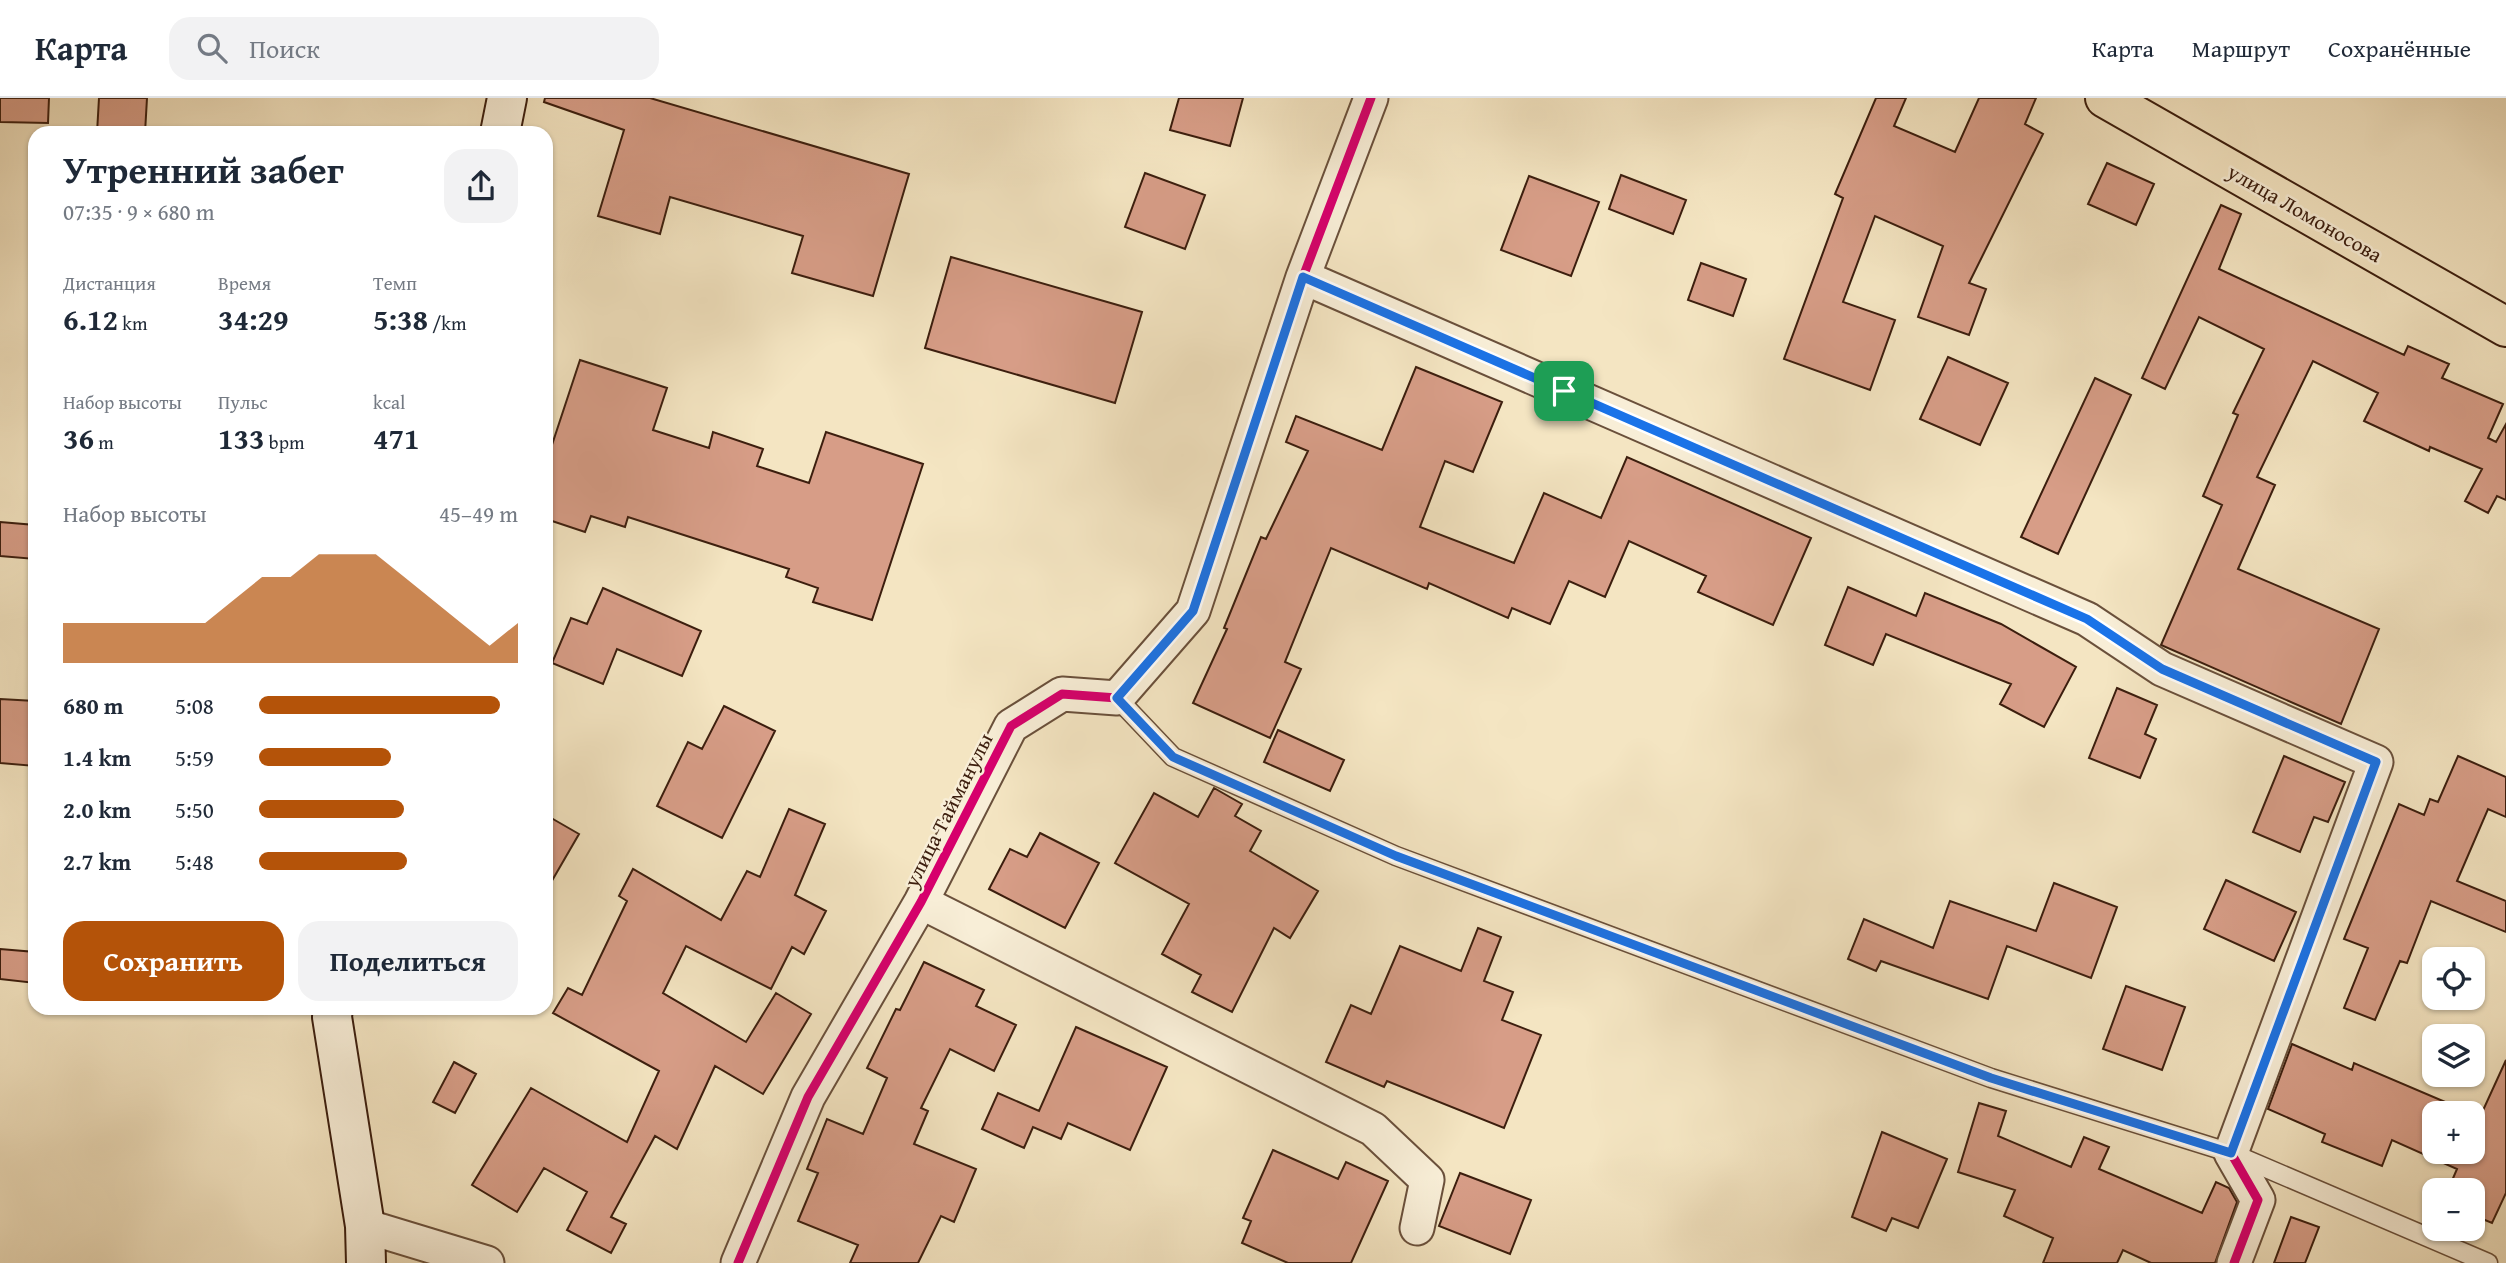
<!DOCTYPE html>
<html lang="ru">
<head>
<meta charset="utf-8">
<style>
  :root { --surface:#fff; --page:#f2f2f3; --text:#1f2937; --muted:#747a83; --line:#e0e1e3; --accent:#b45309 }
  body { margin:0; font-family:"Gentium Book Plus",serif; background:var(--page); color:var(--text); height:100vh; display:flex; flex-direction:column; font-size:26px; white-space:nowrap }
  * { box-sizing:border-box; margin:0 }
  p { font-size:23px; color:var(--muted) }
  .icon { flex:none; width:38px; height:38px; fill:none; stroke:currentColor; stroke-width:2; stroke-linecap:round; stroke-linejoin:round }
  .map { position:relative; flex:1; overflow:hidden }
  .sheet { position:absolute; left:28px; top:28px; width:525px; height:889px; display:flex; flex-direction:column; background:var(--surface); border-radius:21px; box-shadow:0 2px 5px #0004 }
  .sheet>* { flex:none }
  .buttons { position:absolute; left:2422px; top:849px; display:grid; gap:14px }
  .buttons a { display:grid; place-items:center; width:63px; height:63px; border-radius:14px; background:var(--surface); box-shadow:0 2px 5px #0004; font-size:35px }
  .pin { position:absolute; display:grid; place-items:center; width:60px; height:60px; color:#fff; margin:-30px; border-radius:14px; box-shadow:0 4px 10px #0006 }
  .round { display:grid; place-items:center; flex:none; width:74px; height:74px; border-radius:21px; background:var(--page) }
  .head { display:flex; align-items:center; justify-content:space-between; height:119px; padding:0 35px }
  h1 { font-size:38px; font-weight:700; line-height:52px }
  .stats { display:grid; grid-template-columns:repeat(3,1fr); gap:10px; height:119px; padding:7px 35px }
  .stats div { display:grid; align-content:center }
  .stats b { font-size:30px; font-weight:700 }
  .stats small { font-size:19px; font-weight:400 }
  .stats p { font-size:19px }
  .chart { height:196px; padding:14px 35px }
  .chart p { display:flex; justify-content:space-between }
  .chart svg { width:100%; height:126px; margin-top:7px; fill:var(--accent); opacity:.7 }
  .button { display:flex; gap:14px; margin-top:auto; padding:14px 35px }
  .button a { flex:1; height:80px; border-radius:21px; background:var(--accent); color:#fff; font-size:28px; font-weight:700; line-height:80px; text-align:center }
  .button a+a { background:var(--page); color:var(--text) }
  ul { padding:0 35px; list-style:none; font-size:23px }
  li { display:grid; grid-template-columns:112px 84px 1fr; align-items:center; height:52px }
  li i { height:18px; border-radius:9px; background:var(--accent) }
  header { display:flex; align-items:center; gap:42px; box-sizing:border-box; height:98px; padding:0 35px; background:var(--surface); border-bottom:2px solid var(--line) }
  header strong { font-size:33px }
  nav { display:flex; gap:38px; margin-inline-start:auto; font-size:24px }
  .search { width:490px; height:63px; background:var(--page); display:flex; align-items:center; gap:18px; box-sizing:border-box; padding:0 24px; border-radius:21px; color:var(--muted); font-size:26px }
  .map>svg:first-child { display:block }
</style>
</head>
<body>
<header>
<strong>Карта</strong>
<div class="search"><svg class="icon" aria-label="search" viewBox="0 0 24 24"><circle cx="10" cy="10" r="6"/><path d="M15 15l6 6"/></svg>Поиск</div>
<nav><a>Карта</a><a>Маршрут</a><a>Сохранённые</a></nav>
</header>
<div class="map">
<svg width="2506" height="1165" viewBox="0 0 2506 1165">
  <rect width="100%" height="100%" fill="#f4e5c2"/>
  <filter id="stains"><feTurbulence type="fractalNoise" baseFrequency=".00286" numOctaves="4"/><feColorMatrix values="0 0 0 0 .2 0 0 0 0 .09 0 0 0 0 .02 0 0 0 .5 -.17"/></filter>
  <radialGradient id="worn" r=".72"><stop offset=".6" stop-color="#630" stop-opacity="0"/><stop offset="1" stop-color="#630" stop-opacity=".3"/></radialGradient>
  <path fill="#d79d87" stroke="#3c1e0e" stroke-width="2" d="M 0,0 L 49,0 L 48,25 L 0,24 Z
    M 99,0 L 147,0 L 145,35 L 97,35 Z
    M 545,0 L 650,0 L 909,76 L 873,198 L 792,175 L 803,138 L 670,99 L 660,136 L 598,118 L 624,32 L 544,4 Z
    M 1179,0 L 1243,0 L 1230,48 L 1170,32 Z
    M 1876,0 L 1906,0 L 1894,28 L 1955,54 L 1979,0 L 2036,0 L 2025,26 L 2043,36 L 1969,185 L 1986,191 L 1969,237 L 1918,219 L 1943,148 L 1875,118 L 1843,204 L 1895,222 L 1870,292 L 1784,261 L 1843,100 L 1835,96 Z
    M 2107,65 L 2154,86 L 2136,127 L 2088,106 Z
    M 1145,75 L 1205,97 L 1185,151 L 1125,129 Z
    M 1621,77 L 1686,102 L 1673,136 L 1609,111 Z
    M 1529,78 L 1599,104 L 1571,178 L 1501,152 Z
    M 2221,107 L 2241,116 L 2219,171 L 2404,257 L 2408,248 L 2449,266 L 2442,280 L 2503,306 L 2488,340 L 2496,344 L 2506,326 L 2506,402 L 2497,398 L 2488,415 L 2465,403 L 2482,371 L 2430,349 L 2429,353 L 2364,323 L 2378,295 L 2313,263 L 2257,379 L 2275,387 L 2238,471 L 2379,531 L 2341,626 L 2161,547 L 2222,407 L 2203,398 L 2238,317 L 2233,315 L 2264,251 L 2199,219 L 2165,291 L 2142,280 Z
    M 951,159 L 1142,214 L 1115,305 L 925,250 Z
    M 1701,165 L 1746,181 L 1733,218 L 1688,202 Z
    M 1948,259 L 2008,285 L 1980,347 L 1920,321 Z
    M 580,262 L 667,290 L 653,332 L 709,350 L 713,334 L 763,351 L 757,368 L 809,385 L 826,334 L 923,366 L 872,522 L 813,504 L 818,490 L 786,479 L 789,471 L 628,419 L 625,429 L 591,418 L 585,434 L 546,421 L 546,365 Z
    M 1416,269 L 1502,304 L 1473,374 L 1445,363 L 1420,429 L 1514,465 L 1544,395 L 1601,420 L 1627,359 L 1811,440 L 1773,527 L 1698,494 L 1706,478 L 1629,443 L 1605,499 L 1569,483 L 1550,526 L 1512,510 L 1508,520 L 1429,485 L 1427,491 L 1331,450 L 1285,564 L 1301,571 L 1270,640 L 1193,605 L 1227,531 L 1224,530 L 1261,439 L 1266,441 L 1308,353 L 1286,344 L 1296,318 L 1382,352 Z
    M 2095,280 L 2131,297 L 2058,456 L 2021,439 Z
    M 0,424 L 35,427 L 35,461 L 0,458 Z
    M 1848,489 L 1916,518 L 1925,495 L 2001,526 L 2076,569 L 2044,629 L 2000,606 L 2011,586 L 1886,536 L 1873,567 L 1825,547 Z
    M 603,490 L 701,533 L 682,578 L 617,551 L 603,586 L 552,565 L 571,520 L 587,526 Z
    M 2117,590 L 2157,607 L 2145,636 L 2156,641 L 2140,680 L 2089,660 Z
    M 0,601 L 35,603 L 35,668 L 0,665 Z
    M 724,608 L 775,633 L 722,740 L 657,708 L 688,644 L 702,651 Z
    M 1278,632 L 1344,662 L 1330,693 L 1264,664 Z
    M 2284,658 L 2345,684 L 2328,724 L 2314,719 L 2300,754 L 2253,734 Z
    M 2458,658 L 2506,679 L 2506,719 L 2488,711 L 2457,783 L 2506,803 L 2506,834 L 2431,803 L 2407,865 L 2400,863 L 2375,922 L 2344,910 L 2368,850 L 2344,841 L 2399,706 L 2424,717 L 2430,701 L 2438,704 Z
    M 1214,690 L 1242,706 L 1235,718 L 1261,733 L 1250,753 L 1318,793 L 1290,840 L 1274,830 L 1232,914 L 1192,894 L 1201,877 L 1162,856 L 1189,806 L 1115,765 L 1154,695 L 1198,719 Z
    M 789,711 L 825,726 L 795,797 L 826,813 L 804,856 L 792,849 L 771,891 L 686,848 L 663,895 L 746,944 L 776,895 L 811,916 L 763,996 L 715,968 L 677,1051 L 655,1038 L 611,1119 L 626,1126 L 611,1155 L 567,1132 L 587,1094 L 544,1070 L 517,1114 L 472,1087 L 531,990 L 627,1044 L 659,973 L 553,915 L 568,890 L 582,897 L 627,803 L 619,798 L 633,771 L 721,822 L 747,773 L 760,779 Z
    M 546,717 L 579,736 L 546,793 Z
    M 1040,735 L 1099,765 L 1065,830 L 989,791 L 1010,751 L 1027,759 Z
    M 2226,782 L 2296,814 L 2274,863 L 2204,831 Z
    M 2054,785 L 2117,809 L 2091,880 L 2007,848 L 1988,901 L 1881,863 L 1876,873 L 1848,861 L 1864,821 L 1933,850 L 1950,803 L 2036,833 Z
    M 1478,830 L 1501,839 L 1484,883 L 1513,894 L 1502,922 L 1541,937 L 1504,1030 L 1387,983 L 1384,989 L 1326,964 L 1351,907 L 1371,916 L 1400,848 L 1461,873 Z
    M 0,851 L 35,854 L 35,885 L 0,881 Z
    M 924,864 L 984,892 L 976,908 L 1016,927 L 994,973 L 950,951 L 921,1010 L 928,1013 L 914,1046 L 976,1071 L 954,1124 L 941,1118 L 918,1165 L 850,1165 L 858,1147 L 798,1123 L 818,1075 L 807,1071 L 827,1021 L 863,1036 L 887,980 L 867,970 L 896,911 L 900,912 Z
    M 2126,888 L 2185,909 L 2162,972 L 2103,951 Z
    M 1076,929 L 1167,969 L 1130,1052 L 1068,1025 L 1061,1041 L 1033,1029 L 1024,1050 L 982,1031 L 998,995 L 1039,1013 Z
    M 2292,946 L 2352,972 L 2354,965 L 2471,1015 L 2434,1015 L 2434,1054 L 2473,1054 L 2473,1016 L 2480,1019 L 2506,962 L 2506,1095 L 2492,1125 L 2473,1117 L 2473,1092 L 2448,1092 L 2457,1071 L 2392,1042 L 2382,1068 L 2322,1044 L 2325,1036 L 2268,1011 Z
    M 454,964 L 476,976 L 455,1015 L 433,1004 Z
    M 1979,1005 L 2006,1013 L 1998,1038 L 2071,1069 L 2084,1039 L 2109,1049 L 2099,1071 L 2202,1115 L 2216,1084 L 2229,1090 L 2237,1104 L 2215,1165 L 2151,1165 L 2123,1152 L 2117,1165 L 2043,1165 L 2053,1140 L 2004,1118 L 2015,1092 L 1958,1074 Z
    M 1882,1034 L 1947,1061 L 1918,1130 L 1892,1120 L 1886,1133 L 1852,1119 Z
    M 1273,1052 L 1338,1081 L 1346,1064 L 1388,1083 L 1351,1165 L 1288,1165 L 1242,1145 L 1251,1123 L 1243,1120 Z
    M 1460,1075 L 1531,1102 L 1510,1156 L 1439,1128 Z
    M 2291,1119 L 2319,1129 L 2305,1165 L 2274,1165 Z"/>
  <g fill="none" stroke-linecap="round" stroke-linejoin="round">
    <g stroke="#6a503b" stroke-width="21">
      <path id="lane" d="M 1117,600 L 1173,659 L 1396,758 L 1991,980 L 2231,1055 L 2488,1165"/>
    </g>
    <g stroke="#6a503b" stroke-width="37">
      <path id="street" d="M 1303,179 L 2087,521 L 2162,571 L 2376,664 L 2231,1055 L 2258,1102 L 2234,1165
        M 921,804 L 1373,1031 L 1427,1082 L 1417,1130
        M 365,1128 L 487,1165
        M 738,1165 L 808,999 L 921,804 L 1011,628 L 1062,596 L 1117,600 L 1193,513 L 1303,179 L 1371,0"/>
    </g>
    <g stroke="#3c1e0e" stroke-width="42">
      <path id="secondary" d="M 500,35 L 507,0
        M 333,910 L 332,919 L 365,1128 L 366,1165"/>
    </g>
    <g stroke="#3c1e0e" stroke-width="42">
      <path id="primary" d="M 2105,0 L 2506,229"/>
    </g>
    <use href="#lane" stroke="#f8eed7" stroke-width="18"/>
    <use href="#street" stroke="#f8eed7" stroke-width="33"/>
    <use href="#secondary" stroke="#f8eed7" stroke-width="38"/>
    <use href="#primary" stroke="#f4e5c2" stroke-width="38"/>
    <g stroke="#f8eed7" stroke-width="13">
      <path id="cycleway" d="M 1303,179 L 2087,521 L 2162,571 L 2376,664 L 2231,1055 L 2258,1102 L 2234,1165
        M 738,1165 L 808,999 L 921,804 L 1011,628 L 1062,596 L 1117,600 L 1193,513 L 1303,179 L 1371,0"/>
    </g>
    <use href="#cycleway" stroke="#d6006c" stroke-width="9"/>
  </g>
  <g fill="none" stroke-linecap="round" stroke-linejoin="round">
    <g stroke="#fff" stroke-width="14">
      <path id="route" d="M 1303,179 L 2087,521 L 2162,571 L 2376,664 L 2231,1055 L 1991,980 L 1396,758 L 1173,659 L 1117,600 L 1193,513 Z"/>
    </g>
    <use href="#route" stroke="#1a73e8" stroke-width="9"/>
  </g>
  <g text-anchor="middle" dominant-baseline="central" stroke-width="5" stroke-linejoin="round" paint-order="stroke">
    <g font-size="21" fill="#3c1e0e" stroke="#f8eed7">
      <text transform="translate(2305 115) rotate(30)">улица Ломоносова</text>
      <text transform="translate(948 712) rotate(-63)">улица Тайманулы</text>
    </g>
  </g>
  <rect width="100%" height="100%" filter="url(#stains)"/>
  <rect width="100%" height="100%" fill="url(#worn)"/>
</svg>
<div class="buttons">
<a><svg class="icon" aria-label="locate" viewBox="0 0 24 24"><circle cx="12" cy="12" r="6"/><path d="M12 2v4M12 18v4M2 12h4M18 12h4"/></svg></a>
<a><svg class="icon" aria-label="layers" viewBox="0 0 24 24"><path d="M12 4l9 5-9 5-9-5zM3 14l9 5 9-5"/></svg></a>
<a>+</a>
<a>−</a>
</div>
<div class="pin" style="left:1564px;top:293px;background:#1e9e55"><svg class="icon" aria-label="arrive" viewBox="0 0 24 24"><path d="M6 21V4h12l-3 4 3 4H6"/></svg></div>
<section class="sheet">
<div class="head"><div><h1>Утренний забег</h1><p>07:35 · 9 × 680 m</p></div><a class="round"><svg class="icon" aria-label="share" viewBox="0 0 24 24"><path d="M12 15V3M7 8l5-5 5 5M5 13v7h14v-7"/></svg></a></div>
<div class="stats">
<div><p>Дистанция</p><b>6.12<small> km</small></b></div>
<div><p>Время</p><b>34:29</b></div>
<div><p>Темп</p><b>5:38<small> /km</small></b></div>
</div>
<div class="stats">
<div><p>Набор высоты</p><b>36<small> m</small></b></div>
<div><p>Пульс</p><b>133<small> bpm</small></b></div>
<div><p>kcal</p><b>471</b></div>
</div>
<div class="chart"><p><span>Набор высоты</span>45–49 m</p>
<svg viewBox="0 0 160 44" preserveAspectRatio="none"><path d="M0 44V30L10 30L20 30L30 30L40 30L50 30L60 22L70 14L80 14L90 6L100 6L110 6L120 14L130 22L140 30L150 38L160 30V44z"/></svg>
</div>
<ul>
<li><b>680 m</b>5:08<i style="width:93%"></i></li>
<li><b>1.4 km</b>5:59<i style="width:51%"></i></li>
<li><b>2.0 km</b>5:50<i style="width:56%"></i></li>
<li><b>2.7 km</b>5:48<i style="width:57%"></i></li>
</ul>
<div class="button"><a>Сохранить</a><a>Поделиться</a></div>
</section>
</div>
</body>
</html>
